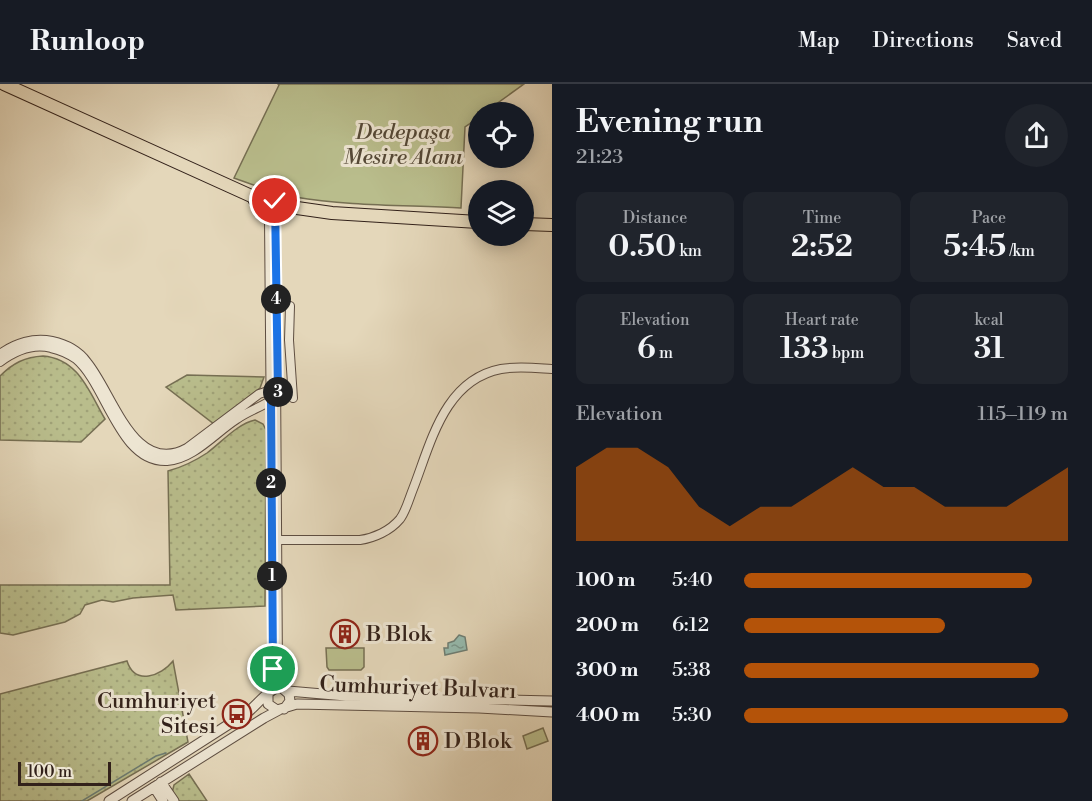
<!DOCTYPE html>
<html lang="en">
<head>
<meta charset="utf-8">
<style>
  :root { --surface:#171b24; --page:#20242c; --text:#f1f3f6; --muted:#9ea1a6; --line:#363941; --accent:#b45309 }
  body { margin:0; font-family:"Libre Bodoni",serif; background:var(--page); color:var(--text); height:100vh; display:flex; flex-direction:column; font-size:22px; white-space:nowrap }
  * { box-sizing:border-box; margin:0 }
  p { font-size:20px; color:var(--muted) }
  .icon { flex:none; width:33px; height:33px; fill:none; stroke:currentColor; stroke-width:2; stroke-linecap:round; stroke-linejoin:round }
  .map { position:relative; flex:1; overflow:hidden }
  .sheet { display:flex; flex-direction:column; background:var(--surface); width:540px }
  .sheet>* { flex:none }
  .buttons { position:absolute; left:468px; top:18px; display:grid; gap:12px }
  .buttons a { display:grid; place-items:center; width:66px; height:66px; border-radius:50%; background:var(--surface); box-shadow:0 3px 15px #0003; font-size:30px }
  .scale { position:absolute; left:18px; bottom:15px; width:93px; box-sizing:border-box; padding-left:6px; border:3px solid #32211a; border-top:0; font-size:16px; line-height:21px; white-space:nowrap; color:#32211a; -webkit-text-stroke:4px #ede5d2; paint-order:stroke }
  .pin { position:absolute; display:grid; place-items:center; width:51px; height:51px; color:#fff; margin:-26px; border:3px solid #fff; border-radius:50%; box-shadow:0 2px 6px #0007 }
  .km { position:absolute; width:30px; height:30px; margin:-15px; border-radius:50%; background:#222; color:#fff; font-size:16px; line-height:30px; text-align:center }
  .round { display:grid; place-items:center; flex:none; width:63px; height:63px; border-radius:32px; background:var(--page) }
  .head { display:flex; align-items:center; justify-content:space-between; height:102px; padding:0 24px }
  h1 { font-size:33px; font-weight:600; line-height:45px }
  .metrics { display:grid; grid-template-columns:repeat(3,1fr); gap:9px; height:102px; padding:6px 24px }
  .metrics div { display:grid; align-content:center; border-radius:12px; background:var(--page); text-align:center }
  .metrics b { font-size:30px; font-weight:600 }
  .metrics small { font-size:16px; font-weight:400 }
  .metrics p { font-size:16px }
  .chart { height:168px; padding:12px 24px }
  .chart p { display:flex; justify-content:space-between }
  .chart svg { width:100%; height:108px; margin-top:6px; fill:var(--accent); opacity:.7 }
  ul { padding:0 24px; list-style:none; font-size:20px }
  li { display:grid; grid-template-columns:96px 72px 1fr; align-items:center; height:45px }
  li i { height:15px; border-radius:8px; background:var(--accent) }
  header { display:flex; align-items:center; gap:36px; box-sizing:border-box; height:84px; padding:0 30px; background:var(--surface); border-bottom:2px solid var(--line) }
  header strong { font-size:28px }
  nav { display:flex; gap:33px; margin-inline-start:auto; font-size:21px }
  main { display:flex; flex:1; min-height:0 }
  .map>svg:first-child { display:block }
</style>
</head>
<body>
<header>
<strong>Runloop</strong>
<nav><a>Map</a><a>Directions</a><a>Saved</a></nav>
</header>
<main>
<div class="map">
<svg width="552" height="717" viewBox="0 0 552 717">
  <defs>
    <pattern id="grass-dots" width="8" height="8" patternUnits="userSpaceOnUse" patternTransform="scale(1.5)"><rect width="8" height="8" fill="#b9bd8c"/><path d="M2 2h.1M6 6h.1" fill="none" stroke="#a0a278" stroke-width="1.8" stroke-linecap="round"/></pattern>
    <pattern id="water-ripples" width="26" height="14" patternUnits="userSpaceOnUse" patternTransform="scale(1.5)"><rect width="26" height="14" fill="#95baae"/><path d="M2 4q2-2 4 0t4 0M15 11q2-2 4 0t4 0" fill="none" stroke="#7a978d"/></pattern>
  </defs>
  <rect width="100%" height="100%" fill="#e4d7ba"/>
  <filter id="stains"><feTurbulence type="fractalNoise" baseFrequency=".00333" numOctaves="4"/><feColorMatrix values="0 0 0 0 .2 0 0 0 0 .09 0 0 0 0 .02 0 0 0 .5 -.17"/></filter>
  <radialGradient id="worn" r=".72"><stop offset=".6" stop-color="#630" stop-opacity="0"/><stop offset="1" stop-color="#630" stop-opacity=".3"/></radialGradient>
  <path fill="url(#grass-dots)" stroke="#766f53" stroke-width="1.5" d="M 43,272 C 79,275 89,308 105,335 L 81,358 L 0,356 L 0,292 C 13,279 25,273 43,272 Z
    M 187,291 L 264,293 L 260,304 L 214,340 L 166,303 Z
    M 255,336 L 263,340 L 266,346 L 265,522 L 176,526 L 173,511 L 133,514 L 113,518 L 102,516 L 85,521 L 80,530 L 65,538 L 13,551 L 0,549 L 0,501 L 170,501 L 168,387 C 183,383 195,377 207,369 C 222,358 237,340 255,336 Z
    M 127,577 C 135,602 161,592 173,577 L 188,658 L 87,717 L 0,717 L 0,610 Z
    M 189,690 L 207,717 L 177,717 L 172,709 L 174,701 Z"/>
  <path fill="#b9bd8c" stroke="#766f53" stroke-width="1.5" d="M 278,0 L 524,0 L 485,28 L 478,28 L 478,34 L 465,43 L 461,124 C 408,121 347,122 295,113 C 274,109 254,101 234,94 L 279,1 Z
    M 326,564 L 364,564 L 364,583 L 361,586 L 329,586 L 327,583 Z
    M 543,644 L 548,657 L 527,665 L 523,652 Z"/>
  <path fill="url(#water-ripples)" stroke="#6d7d73" stroke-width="1.5" d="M 459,551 L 465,553 L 467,566 L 445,571 L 444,564 L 448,564 L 448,559 L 454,557 Z"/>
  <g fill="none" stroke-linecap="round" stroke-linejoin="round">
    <path stroke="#6d7d73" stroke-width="1.5" d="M 82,717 L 156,672 L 166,669"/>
    <g stroke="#5e4e42" stroke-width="10">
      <path id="minor" d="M 269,135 L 273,585 L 270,606
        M 275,139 L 278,589 L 280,599 L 284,604
        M 290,222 L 289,256 L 293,314
        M 0,270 C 15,259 34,253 52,257 C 66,260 79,267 87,278 C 113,309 134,393 187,364 L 259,310 L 271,306 L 274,307
        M 0,278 C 15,267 32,259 51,264 C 60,266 69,270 76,275 C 107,301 119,379 167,377 C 194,375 215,349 237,335 C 248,327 262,323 273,315
        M 278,456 L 360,456 C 374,454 390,447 400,435 C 406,427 409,415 413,405 C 431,359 444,296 501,285 C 517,282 535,284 552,285"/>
    </g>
    <g stroke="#5e4e42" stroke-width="11">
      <path id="tertiary" d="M 288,607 L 346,612 L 552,617
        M 268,609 L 268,620 L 277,626 L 297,620 L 479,624 L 552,628
        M 161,698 L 174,717
        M 154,703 L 163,717
        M 109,717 L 248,628 C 258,620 269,604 281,603 L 289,610 L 290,617 L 284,625
        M 132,717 L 264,634 L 279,626"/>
    </g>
    <g stroke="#32211a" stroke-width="14">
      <path id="primary" d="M 4,0 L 269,120 L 332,129 L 478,138
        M 254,115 L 262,124 L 269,135
        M 524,140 L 552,141"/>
    </g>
    <use href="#minor" stroke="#ede5d2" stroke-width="8"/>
    <use href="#tertiary" stroke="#ede5d2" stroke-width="9"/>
    <use href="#primary" stroke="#e4d7ba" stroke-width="12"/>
  </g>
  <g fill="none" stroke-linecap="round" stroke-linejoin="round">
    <g stroke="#fff" stroke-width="12">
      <path id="route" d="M 273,585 L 271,317 L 278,309 L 275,117"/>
    </g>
    <use href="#route" stroke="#1a73e8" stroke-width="8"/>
  </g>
  <defs>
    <g id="building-ring" transform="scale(1.5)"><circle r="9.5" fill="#ede5d2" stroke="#8f2418" stroke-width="1.5"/><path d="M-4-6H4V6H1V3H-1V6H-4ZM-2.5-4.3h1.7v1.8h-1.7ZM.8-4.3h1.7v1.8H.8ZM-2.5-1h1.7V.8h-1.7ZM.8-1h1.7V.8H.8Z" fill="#8f2418"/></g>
    <g id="bus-ring" transform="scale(1.5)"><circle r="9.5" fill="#ede5d2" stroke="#8f2418" stroke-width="1.5"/><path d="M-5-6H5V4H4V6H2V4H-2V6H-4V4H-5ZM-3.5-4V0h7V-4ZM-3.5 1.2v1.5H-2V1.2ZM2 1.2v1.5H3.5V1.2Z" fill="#8f2418"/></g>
  </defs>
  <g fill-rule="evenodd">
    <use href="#building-ring" x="345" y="550"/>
    <use href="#bus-ring" x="237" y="630"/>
    <use href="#building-ring" x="423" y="657"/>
  </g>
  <g text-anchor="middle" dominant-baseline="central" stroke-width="6" stroke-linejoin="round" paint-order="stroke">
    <g font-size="22" font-style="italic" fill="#544836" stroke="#ede5d2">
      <text x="403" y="48">Dedepaşa<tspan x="403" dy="25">Mesire Alanı</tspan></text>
    </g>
    <g font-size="22" fill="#32211a" stroke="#ede5d2" text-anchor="start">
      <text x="366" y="550">B Blok</text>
      <text x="216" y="617" text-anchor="end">Cumhuriyet<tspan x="216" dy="25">Sitesi</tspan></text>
      <text x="444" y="657">D Blok</text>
    </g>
    <g font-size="22" fill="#32211a" stroke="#ede5d2">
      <text transform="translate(418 604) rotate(2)">Cumhuriyet Bulvarı</text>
    </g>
  </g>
  <rect width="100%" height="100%" filter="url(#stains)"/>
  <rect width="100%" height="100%" fill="url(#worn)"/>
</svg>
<div class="buttons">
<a><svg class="icon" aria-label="locate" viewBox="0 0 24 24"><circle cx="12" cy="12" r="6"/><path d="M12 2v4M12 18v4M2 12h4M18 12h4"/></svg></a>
<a><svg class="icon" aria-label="layers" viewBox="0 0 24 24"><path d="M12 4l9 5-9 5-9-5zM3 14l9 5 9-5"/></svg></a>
</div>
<div class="scale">100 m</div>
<div class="pin" style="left:273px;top:585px;background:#1e9e55"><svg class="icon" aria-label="arrive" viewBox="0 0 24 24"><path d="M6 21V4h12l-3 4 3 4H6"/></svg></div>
<div class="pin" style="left:275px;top:117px;background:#d93025"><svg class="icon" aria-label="check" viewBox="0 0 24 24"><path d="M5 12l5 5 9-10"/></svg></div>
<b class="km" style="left:272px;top:492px">1</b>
<b class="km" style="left:271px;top:399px">2</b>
<b class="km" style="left:278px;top:308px">3</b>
<b class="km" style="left:276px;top:215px">4</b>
</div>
<section class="sheet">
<div class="head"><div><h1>Evening run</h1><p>21:23</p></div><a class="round"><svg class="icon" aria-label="share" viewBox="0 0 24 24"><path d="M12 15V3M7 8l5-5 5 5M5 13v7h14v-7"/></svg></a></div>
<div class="metrics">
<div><p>Distance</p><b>0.50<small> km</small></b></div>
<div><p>Time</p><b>2:52</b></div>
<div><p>Pace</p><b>5:45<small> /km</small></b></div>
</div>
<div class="metrics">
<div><p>Elevation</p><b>6<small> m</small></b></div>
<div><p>Heart rate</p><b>133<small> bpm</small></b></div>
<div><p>kcal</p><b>31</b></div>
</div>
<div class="chart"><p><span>Elevation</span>115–119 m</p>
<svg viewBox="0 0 160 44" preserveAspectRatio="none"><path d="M0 44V14L10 6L20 6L30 14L40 30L50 38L60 30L70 30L80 22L90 14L100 22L110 22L120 30L130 30L140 30L150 22L160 14V44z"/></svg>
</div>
<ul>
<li><b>100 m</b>5:40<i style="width:89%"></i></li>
<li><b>200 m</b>6:12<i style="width:62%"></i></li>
<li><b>300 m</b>5:38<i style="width:91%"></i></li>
<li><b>400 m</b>5:30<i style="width:100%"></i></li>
</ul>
</section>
</main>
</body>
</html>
